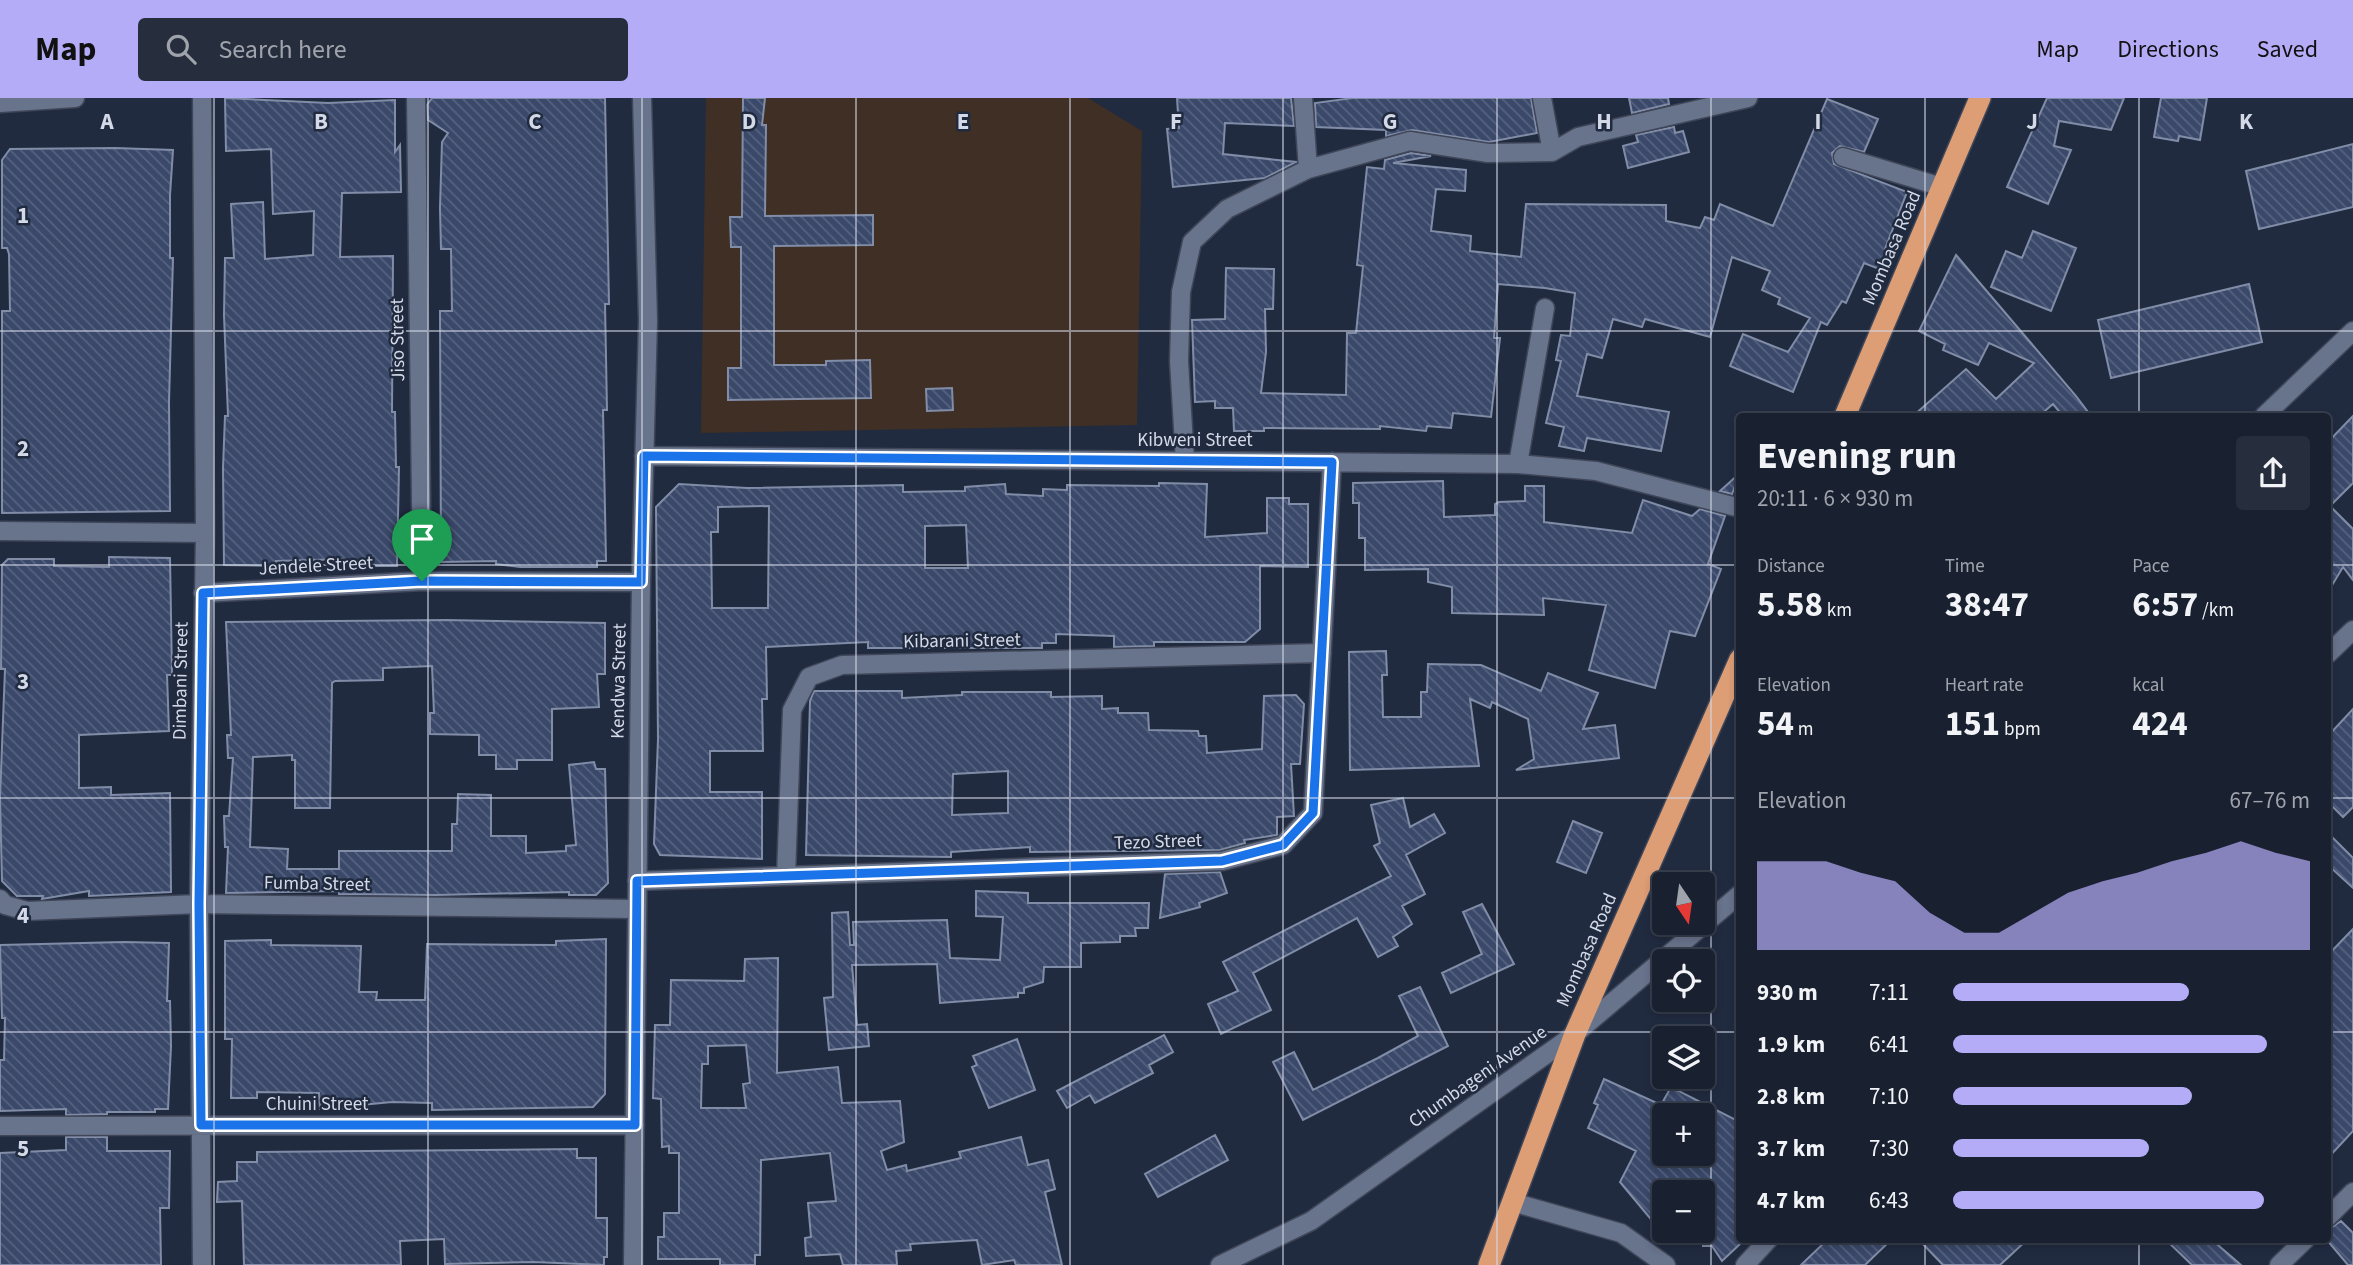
<!DOCTYPE html>
<html lang="en">
<head>
<meta charset="utf-8">
<style>
  :root { --surface:#192030; --page:#262d3c; --text:#f1f3f6; --muted:#9fa3ab; --line:#373e4c; --accent:#b5acf8 }
  body { margin:0; font-family:"Source Sans 3",sans-serif; background:var(--page); color:var(--text); height:100vh; display:flex; flex-direction:column; font-size:26px; white-space:nowrap }
  * { box-sizing:border-box; margin:0 }
  p { font-size:23px; color:var(--muted) }
  .icon { flex:none; width:38px; height:38px; fill:none; stroke:currentColor; stroke-width:2; stroke-linecap:round; stroke-linejoin:round }
  .map { position:relative; flex:1; overflow:hidden }
  .sheet { position:absolute; left:1736px; top:315px; width:595px; height:830px; display:flex; flex-direction:column; background:var(--surface); border-radius:7px; box-shadow:0 4px 10px #0003,0 0 0 2px var(--line) }
  .sheet>* { flex:none }
  .needle { width:46px; rotate:167deg }
  .tools { position:absolute; left:1652px; top:774px; display:grid; gap:14px }
  .tools a { display:grid; place-items:center; width:63px; height:63px; border-radius:7px; background:var(--surface); box-shadow:0 4px 10px #0003,0 0 0 2px var(--line); font-size:35px }
  .pin { position:absolute; display:grid; place-items:center; width:60px; height:60px; color:#fff; margin:-72px -30px; border-radius:50% 50% 50% 0; rotate:-45deg; box-shadow:0 0 7px #0007 }
  .pin .icon { rotate:45deg }
  .round { display:grid; place-items:center; flex:none; width:74px; height:74px; border-radius:7px; background:var(--page) }
  .headline { display:flex; align-items:center; justify-content:space-between; height:119px; padding:0 21px }
  h1 { font-size:38px; font-weight:700; line-height:52px }
  .stats { display:grid; grid-template-columns:repeat(3,1fr); gap:10px; height:119px; padding:7px 21px }
  .stats div { display:grid; align-content:center }
  .stats b { font-size:35px; font-weight:700 }
  .stats small { font-size:19px; font-weight:400 }
  .stats p { font-size:19px }
  .chart { height:196px; padding:14px 21px }
  .chart p { display:flex; justify-content:space-between }
  .chart svg { width:100%; height:126px; margin-top:7px; fill:var(--accent); opacity:.7 }
  ul { padding:0 21px; list-style:none; font-size:23px }
  li { display:grid; grid-template-columns:112px 84px 1fr; align-items:center; height:52px }
  li i { height:18px; border-radius:9px; background:var(--accent) }
  header { display:flex; align-items:center; gap:42px; box-sizing:border-box; height:98px; padding:0 35px; background:var(--accent); color:#111 }
  header strong { font-size:33px }
  nav { display:flex; gap:38px; margin-inline-start:auto; font-size:24px }
  .search { width:490px; height:63px; background:var(--page); display:flex; align-items:center; gap:18px; box-sizing:border-box; padding:0 24px; border-radius:7px; color:var(--muted); font-size:26px }
  .map>svg:first-child { display:block }
</style>
</head>
<body>
<header>
<strong>Map</strong>
<div class="search"><svg class="icon" aria-label="search" viewBox="0 0 24 24"><circle cx="10" cy="10" r="6"/><path d="M15 15l6 6"/></svg>Search here</div>
<nav><a>Map</a><a>Directions</a><a>Saved</a></nav>
</header>
<div class="map">
<svg width="2353" height="1167" viewBox="0 0 2353 1167">
  <defs>
    <pattern id="building-back-hatch" width="6" height="6" patternUnits="userSpaceOnUse" patternTransform="scale(1.75)"><rect width="6" height="6" fill="#3a486a"/><path d="M-1 5l2 2M0 0l6 6M5-1l2 2" fill="none" stroke="#56627f"/></pattern>
  </defs>
  <rect width="100%" height="100%" fill="#212b40"/>
  <path fill="#3f2f24" d="M 706,0 L 1088,0 L 1142,33 L 1137,327 L 701,335 Z"/>
  <path fill="url(#building-back-hatch)" stroke="#818da7" stroke-width="2" fill-rule="evenodd" d="M 225,0 L 328,5 L 395,2 L 395,54 L 400,47 L 401,94 L 342,95 L 340,159 L 393,158 L 392,314 L 395,314 L 396,369 L 399,369 L 397,468 L 347,468 L 347,461 L 276,463 L 276,468 L 224,467 L 223,370 L 225,318 L 228,318 L 224,217 L 225,160 L 234,160 L 231,106 L 263,104 L 265,161 L 313,157 L 314,113 L 273,116 L 271,51 L 226,53 Z
    M 432,0 L 605,0 L 609,206 L 605,206 L 607,312 L 603,312 L 606,463 L 597,463 L 597,469 L 520,469 L 496,466 L 496,463 L 441,464 L 440,213 L 452,213 L 451,151 L 441,151 L 440,110 L 442,44 L 448,35 L 428,22 L 427,7 Z
    M 743,0 L 765,0 L 762,27 L 766,27 L 765,118 L 873,117 L 873,147 L 774,148 L 774,267 L 826,267 L 826,263 L 870,262 L 871,300 L 728,302 L 728,270 L 741,270 L 741,149 L 731,149 L 730,119 L 742,119 Z
    M 1177,0 L 1291,0 L 1294,28 L 1225,25 L 1223,56 L 1296,64 L 1265,80 L 1173,89 L 1167,31 L 1179,30 Z
    M 1353,0 L 1531,0 L 1537,35 L 1489,44 L 1412,32 L 1386,38 L 1386,32 L 1316,29 L 1315,5 Z
    M 1629,0 L 1668,0 L 1669,6 L 1632,15 Z
    M 2047,0 L 2124,0 L 2111,32 L 2059,23 L 2054,48 L 2071,52 L 2048,106 L 2007,89 Z
    M 2161,0 L 2207,0 L 2200,42 L 2179,38 L 2178,43 L 2154,39 Z
    M 1827,1 L 1878,21 L 1864,54 L 1840,48 L 1832,55 L 1834,66 L 1907,94 L 1885,151 L 1895,155 L 1887,174 L 1864,165 L 1846,205 L 1842,203 L 1827,227 L 1821,224 L 1793,294 L 1730,268 L 1743,236 L 1788,254 L 1810,220 L 1778,206 L 1780,200 L 1762,192 L 1770,173 L 1732,159 L 1710,239 L 1645,221 L 1642,229 L 1613,221 L 1602,260 L 1587,256 L 1577,298 L 1669,314 L 1661,353 L 1587,340 L 1584,353 L 1559,348 L 1564,329 L 1546,325 L 1561,263 L 1556,262 L 1561,237 L 1570,238 L 1575,195 L 1545,190 L 1498,186 L 1494,240 L 1500,240 L 1491,319 L 1453,315 L 1451,330 L 1427,328 L 1426,333 L 1380,328 L 1380,331 L 1264,330 L 1264,333 L 1234,333 L 1233,310 L 1215,310 L 1215,303 L 1195,304 L 1192,222 L 1225,221 L 1226,170 L 1274,171 L 1273,211 L 1265,211 L 1266,254 L 1261,295 L 1346,297 L 1347,235 L 1356,235 L 1363,168 L 1357,167 L 1367,69 L 1384,71 L 1385,62 L 1411,55 L 1431,58 L 1393,65 L 1466,72 L 1465,93 L 1436,91 L 1431,133 L 1471,138 L 1470,153 L 1521,159 L 1526,106 L 1666,107 L 1666,123 L 1700,130 L 1705,119 L 1714,122 L 1720,106 L 1773,128 Z
    M 1674,29 L 1675,35 L 1683,33 L 1689,54 L 1628,70 L 1623,48 L 1638,44 L 1636,37 Z
    M 2353,46 L 2353,109 L 2259,131 L 2246,73 Z
    M 115,50 L 173,52 L 170,97 L 170,160 L 173,160 L 169,304 L 170,413 L 2,415 L 2,213 L 10,213 L 9,156 L 7,150 L 2,150 L 2,62 L 10,51 Z
    M 2033,133 L 2076,150 L 2051,213 L 1991,189 L 2006,153 L 2022,160 Z
    M 1956,157 L 2076,298 L 2091,318 L 2063,318 L 2053,306 L 2039,318 L 1913,318 L 1966,271 L 1996,301 L 2034,265 L 1989,245 L 1978,267 L 1943,252 L 1945,246 L 1919,233 Z
    M 2249,186 L 2262,244 L 2111,280 L 2098,222 Z
    M 952,290 L 953,312 L 927,313 L 926,291 Z
    M 2353,318 L 2353,385 L 2330,408 L 2353,431 L 2353,482 L 2343,469 L 2328,494 L 2328,344 Z
    M 1740,375 L 1732,396 L 1720,393 Z
    M 1443,383 L 1444,419 L 1495,417 L 1495,406 L 1499,404 L 1525,403 L 1525,388 L 1544,388 L 1544,424 L 1632,435 L 1643,402 L 1692,418 L 1700,411 L 1725,418 L 1708,466 L 1721,471 L 1695,538 L 1670,533 L 1655,590 L 1589,572 L 1606,507 L 1543,500 L 1544,517 L 1452,515 L 1452,489 L 1428,484 L 1428,471 L 1365,472 L 1365,440 L 1359,440 L 1359,405 L 1353,405 L 1353,385 Z
    M 1159,385 L 1207,386 L 1205,439 L 1267,435 L 1267,400 L 1289,400 L 1289,406 L 1308,406 L 1308,469 L 1260,468 L 1260,531 L 1245,544 L 1154,544 L 1154,548 L 1114,549 L 1114,538 L 1056,536 L 1056,545 L 1042,545 L 1042,550 L 868,550 L 868,544 L 766,549 L 767,601 L 762,601 L 763,653 L 710,653 L 710,694 L 762,694 L 762,761 L 660,757 L 654,746 L 658,641 L 656,409 L 679,386 L 747,390 L 903,387 L 903,394 L 965,393 L 965,389 L 1005,386 L 1006,396 L 1043,398 L 1043,391 L 1067,392 L 1067,387 L 1159,388 ZM 769,408 L 768,510 L 712,510 L 711,434 L 718,434 L 718,409 ZM 966,427 L 968,470 L 925,470 L 925,428 Z
    M 109,459 L 170,460 L 172,577 L 167,577 L 169,633 L 79,637 L 79,690 L 111,689 L 111,697 L 170,695 L 171,794 L 89,798 L 89,793 L 42,801 L 43,798 L 17,798 L 2,783 L 0,700 L 5,571 L 1,571 L 2,467 L 8,461 L 54,461 L 54,468 L 109,469 Z
    M 446,522 L 605,525 L 605,576 L 597,576 L 599,609 L 552,611 L 552,662 L 517,662 L 517,671 L 496,671 L 496,657 L 479,657 L 479,637 L 430,636 L 430,615 L 434,615 L 432,568 L 383,570 L 383,582 L 335,583 L 332,585 L 330,710 L 295,710 L 295,662 L 292,662 L 292,657 L 253,659 L 250,749 L 288,751 L 287,771 L 339,771 L 339,753 L 452,753 L 452,726 L 457,726 L 458,696 L 491,697 L 491,738 L 526,738 L 526,755 L 566,753 L 566,748 L 576,747 L 569,667 L 594,664 L 596,671 L 605,671 L 608,785 L 596,797 L 569,797 L 569,794 L 436,797 L 339,796 L 339,793 L 226,795 L 228,749 L 225,749 L 224,718 L 229,718 L 233,660 L 228,660 L 227,637 L 231,637 L 226,524 Z
    M 1386,553 L 1387,577 L 1382,577 L 1383,619 L 1421,619 L 1421,594 L 1427,594 L 1428,566 L 1481,567 L 1541,593 L 1548,575 L 1598,595 L 1583,631 L 1615,627 L 1619,660 L 1516,672 L 1534,661 L 1528,621 L 1492,604 L 1490,610 L 1470,601 L 1479,668 L 1350,672 L 1349,554 Z
    M 814,593 L 902,593 L 902,600 L 962,597 L 962,594 L 1051,594 L 1051,599 L 1102,598 L 1102,611 L 1118,610 L 1118,615 L 1148,615 L 1149,632 L 1198,633 L 1199,638 L 1206,638 L 1207,655 L 1262,651 L 1264,598 L 1296,597 L 1304,606 L 1300,666 L 1291,666 L 1294,718 L 1277,719 L 1277,737 L 1244,742 L 1245,745 L 1220,752 L 1030,754 L 1030,749 L 951,754 L 951,759 L 806,757 L 810,603 ZM 1008,673 L 1008,715 L 952,717 L 953,676 Z
    M 2353,611 L 2353,709 L 2343,719 L 2328,704 L 2328,638 Z
    M 1403,700 L 1410,729 L 1434,716 L 1445,735 L 1406,757 L 1425,796 L 1402,808 L 1412,826 L 1393,839 L 1398,848 L 1378,859 L 1357,820 L 1253,875 L 1271,912 L 1221,936 L 1208,906 L 1238,893 L 1223,864 L 1391,778 L 1374,748 L 1380,745 L 1371,707 Z
    M 1573,723 L 1602,735 L 1586,775 L 1557,764 Z
    M 2328,735 L 2353,760 L 2353,790 L 2328,767 Z
    M 1220,774 L 1227,795 L 1199,805 L 1200,809 L 1160,820 L 1165,776 Z
    M 976,793 L 1028,795 L 1028,805 L 1149,805 L 1148,830 L 1135,830 L 1136,838 L 1120,838 L 1120,844 L 1081,845 L 1081,869 L 1044,869 L 1043,884 L 1024,890 L 1024,895 L 1018,895 L 1018,899 L 940,905 L 937,866 L 852,867 L 857,927 L 867,926 L 869,948 L 829,952 L 824,900 L 833,899 L 832,815 L 848,814 L 850,847 L 854,847 L 853,824 L 947,822 L 950,860 L 1000,862 L 1003,819 L 976,818 Z
    M 1482,806 L 1514,866 L 1451,895 L 1442,875 L 1482,856 L 1463,814 Z
    M 2353,831 L 2353,1033 L 2328,1060 L 2328,857 Z
    M 606,841 L 605,996 L 593,1009 L 432,1012 L 432,1005 L 392,1004 L 361,1007 L 361,1010 L 320,1011 L 319,995 L 257,994 L 257,1000 L 231,1000 L 232,941 L 225,941 L 225,843 L 271,842 L 271,847 L 361,848 L 359,894 L 377,894 L 376,902 L 425,902 L 427,846 L 556,847 L 556,843 Z
    M 124,844 L 169,845 L 167,903 L 170,903 L 171,948 L 168,1011 L 155,1011 L 155,1014 L 107,1014 L 107,1016 L 66,1017 L 66,1011 L 0,1013 L 0,962 L 4,962 L 5,920 L 2,920 L 0,847 Z
    M 778,860 L 777,975 L 838,969 L 842,1005 L 900,1003 L 904,1044 L 881,1053 L 887,1072 L 906,1067 L 907,1073 L 961,1060 L 959,1054 L 1021,1039 L 1028,1067 L 1048,1062 L 1055,1091 L 1045,1094 L 1062,1167 L 1016,1167 L 1014,1162 L 982,1167 L 977,1142 L 910,1146 L 911,1152 L 896,1153 L 897,1167 L 843,1167 L 840,1156 L 806,1158 L 805,1140 L 811,1139 L 808,1105 L 836,1103 L 830,1055 L 761,1062 L 760,1157 L 755,1157 L 755,1167 L 720,1167 L 720,1161 L 658,1161 L 658,1139 L 664,1139 L 664,1115 L 679,1115 L 679,1055 L 669,1055 L 669,1048 L 662,1049 L 661,1001 L 653,1000 L 655,927 L 670,927 L 671,882 L 744,883 L 745,861 ZM 746,947 L 750,985 L 743,986 L 746,1010 L 701,1010 L 702,966 L 708,966 L 708,948 Z
    M 1420,889 L 1448,948 L 1303,1022 L 1273,964 L 1294,954 L 1313,992 L 1378,960 L 1418,938 L 1399,898 Z
    M 1164,937 L 1173,954 L 1149,967 L 1153,975 L 1095,1005 L 1090,997 L 1067,1010 L 1057,993 Z
    M 1017,941 L 1035,992 L 989,1010 L 972,969 L 977,967 L 973,958 Z
    M 1604,981 L 1661,1007 L 1671,989 L 1740,1024 L 1740,1146 L 1722,1163 L 1712,1148 L 1703,1148 L 1703,1094 L 1664,1094 L 1664,1137 L 1620,1084 L 1636,1053 L 1588,1030 L 1598,1007 L 1594,1005 ZM 1664,1017 L 1703,1017 L 1703,1055 L 1664,1055 Z
    M 1215,1037 L 1228,1062 L 1158,1099 L 1145,1076 Z
    M 66,1039 L 107,1039 L 107,1053 L 170,1053 L 169,1110 L 160,1110 L 161,1167 L 0,1167 L 0,1055 L 66,1052 Z
    M 577,1051 L 577,1060 L 596,1060 L 596,1120 L 607,1120 L 607,1159 L 604,1159 L 604,1167 L 534,1164 L 445,1166 L 444,1141 L 400,1143 L 401,1167 L 244,1167 L 242,1103 L 217,1104 L 218,1084 L 237,1083 L 237,1064 L 257,1064 L 257,1054 Z
    M 2341,1123 L 2353,1135 L 2353,1167 L 2348,1167 L 2326,1141 L 2328,1132 Z
    M 1828,1141 L 1892,1141 L 1865,1167 L 1801,1167 Z
    M 1918,1141 L 2028,1141 L 2000,1167 L 1943,1167 Z
    M 2165,1141 L 2211,1141 L 2241,1167 L 2192,1167 Z"/>
  <g fill="none" stroke-linecap="round" stroke-linejoin="round">
    <g stroke="#3f4658" stroke-width="21">
      <path id="minor" d="M 202,0 L 205,435 L 199,806 L 202,1167
        M 416,0 L 422,483
        M 1303,0 L 1308,71
        M 1542,0 L 1552,54
        M 0,5 L 75,0
        M 1843,59 L 1942,89
        M 2264,318 L 2353,233
        M 644,358 L 1518,366 L 1596,373 L 1740,410
        M 1185,363 L 1179,263 L 1181,194 L 1192,144 L 1227,111 L 1308,71 L 1410,43 L 1488,55 L 1552,54 L 1578,39 L 1748,0
        M 1518,366 L 1545,210
        M 0,433 L 205,435
        M 203,495 L 422,483 L 641,484
        M 2328,556 L 2353,532
        M 786,778 L 792,612 L 809,579 L 842,567 L 1322,555
        M 637,783 L 1222,763 L 1283,747 L 1313,715 L 1332,364
        M 0,801 L 5,807 L 27,813 L 199,806 L 637,811
        M 0,1028 L 635,1027
        M 1512,1104 L 1621,1135 L 1666,1167
        M 2328,1119 L 2353,1094
        M 633,1167 L 641,484 L 648,222 L 642,0
        M 1220,1167 L 1311,1123 L 1575,936 L 1740,796
        M 1745,1167 L 1769,1141
        M 2279,1167 L 2306,1141"/>
    </g>
    <g stroke="#3f4658" stroke-width="24">
      <path id="highway" d="M 1845,318 L 1980,0
        M 1489,1167 L 1575,936 L 1740,561"/>
    </g>
    <use href="#minor" stroke="#68738c" stroke-width="18"/>
    <use href="#highway" stroke="#dd9d75" stroke-width="21"/>
  </g>
  <g fill="none" stroke-linecap="round" stroke-linejoin="round">
    <g stroke="#fff" stroke-width="14">
      <path id="route" d="M 644,358 L 1332,364 L 1313,715 L 1283,747 L 1222,763 L 637,783 L 635,1027 L 201,1027 L 199,806 L 203,495 L 422,483 L 641,484 Z"/>
    </g>
    <use href="#route" stroke="#1a73e8" stroke-width="9"/>
  </g>
  <path fill="none" stroke="#d3d9e7" stroke-width="2" stroke-opacity="0.55" d="M 214,0 L 214,1167M 428,0 L 428,1167M 642,0 L 642,1167M 856,0 L 856,1167M 1070,0 L 1070,1167M 1283,0 L 1283,1167M 1497,0 L 1497,1167M 1711,0 L 1711,1167M 1925,0 L 1925,318M 2139,0 L 2139,318M 0,233 L 2353,233M 0,467 L 1740,467M 2328,467 L 2353,467M 0,700 L 1740,700M 2328,700 L 2353,700M 0,934 L 1740,934M 2328,934 L 2353,934M 1925,1141 L 1925,1167M 2139,1141 L 2139,1167"/>
  <g text-anchor="middle" dominant-baseline="central" stroke-width="5" stroke-linejoin="round" paint-order="stroke">
    <g font-size="19" fill="#d3d9e7" stroke="#212b40">
      <text transform="translate(1892 150) rotate(-67)">Mombasa Road</text>
      <text transform="translate(398 242) rotate(-91)">Jiso Street</text>
      <text x="1195" y="342">Kibweni Street</text>
      <text transform="translate(316 468) rotate(-3)">Jendele Street</text>
      <text transform="translate(962 543) rotate(-1)">Kibarani Street</text>
      <text transform="translate(181 583) rotate(-89)">Dimbani Street</text>
      <text transform="translate(619 583) rotate(-89)">Kendwa Street</text>
      <text transform="translate(1158 744) rotate(-2)">Tezo Street</text>
      <text transform="translate(317 786) rotate(1)">Fumba Street</text>
      <text transform="translate(1587 852) rotate(-66)">Mombasa Road</text>
      <text transform="translate(1478 979) rotate(-35)">Chumbageni Avenue</text>
      <text x="317" y="1006">Chuini Street</text>
    </g>
  </g>
  <g font-size="23" text-anchor="middle" font-weight="bold" fill="#d3d9e7" stroke="#212b40" stroke-width="5" stroke-linejoin="round" paint-order="stroke">
    <text x="107" y="31">A</text>
    <text x="321" y="31">B</text>
    <text x="535" y="31">C</text>
    <text x="749" y="31">D</text>
    <text x="963" y="31">E</text>
    <text x="1176" y="31">F</text>
    <text x="1390" y="31">G</text>
    <text x="1604" y="31">H</text>
    <text x="1818" y="31">I</text>
    <text x="2032" y="31">J</text>
    <text x="2246" y="31">K</text>
    <text x="23" y="125">1</text>
    <text x="23" y="358">2</text>
    <text x="23" y="591">3</text>
    <text x="23" y="825">4</text>
    <text x="23" y="1058">5</text>
  </g>
</svg>
<div class="tools">
<a><svg class="needle" viewBox="-14 -14 28 28"><path d="M0-13l5 13h-10z" fill="#e53935"/><path d="M0 13l5-13h-10z" fill="#9fa3ab"/></svg></a>
<a><svg class="icon" aria-label="locate" viewBox="0 0 24 24"><circle cx="12" cy="12" r="6"/><path d="M12 2v4M12 18v4M2 12h4M18 12h4"/></svg></a>
<a><svg class="icon" aria-label="layers" viewBox="0 0 24 24"><path d="M12 4l9 5-9 5-9-5zM3 14l9 5 9-5"/></svg></a>
<a>+</a>
<a>−</a>
</div>
<div class="pin" style="left:422px;top:483px;background:#1e9e55"><svg class="icon" aria-label="arrive" viewBox="0 0 24 24"><path d="M6 21V4h12l-3 4 3 4H6"/></svg></div>
<section class="sheet">
<div class="headline"><div><h1>Evening run</h1><p>20:11 · 6 × 930 m</p></div><a class="round"><svg class="icon" aria-label="share" viewBox="0 0 24 24"><path d="M12 15V3M7 8l5-5 5 5M5 13v7h14v-7"/></svg></a></div>
<div class="stats">
<div><p>Distance</p><b>5.58<small> km</small></b></div>
<div><p>Time</p><b>38:47</b></div>
<div><p>Pace</p><b>6:57<small> /km</small></b></div>
</div>
<div class="stats">
<div><p>Elevation</p><b>54<small> m</small></b></div>
<div><p>Heart rate</p><b>151<small> bpm</small></b></div>
<div><p>kcal</p><b>424</b></div>
</div>
<div class="chart"><p><span>Elevation</span>67–76 m</p>
<svg viewBox="0 0 160 44" preserveAspectRatio="none"><path d="M0 44V13L10 13L20 13L30 17L40 20L50 31L60 38L70 38L80 31L90 24L100 20L110 17L120 13L130 10L140 6L150 10L160 13V44z"/></svg>
</div>
<ul>
<li><b>930 m</b>7:11<i style="width:66%"></i></li>
<li><b>1.9 km</b>6:41<i style="width:88%"></i></li>
<li><b>2.8 km</b>7:10<i style="width:67%"></i></li>
<li><b>3.7 km</b>7:30<i style="width:55%"></i></li>
<li><b>4.7 km</b>6:43<i style="width:87%"></i></li>
</ul>
</section>
</div>
</body>
</html>
